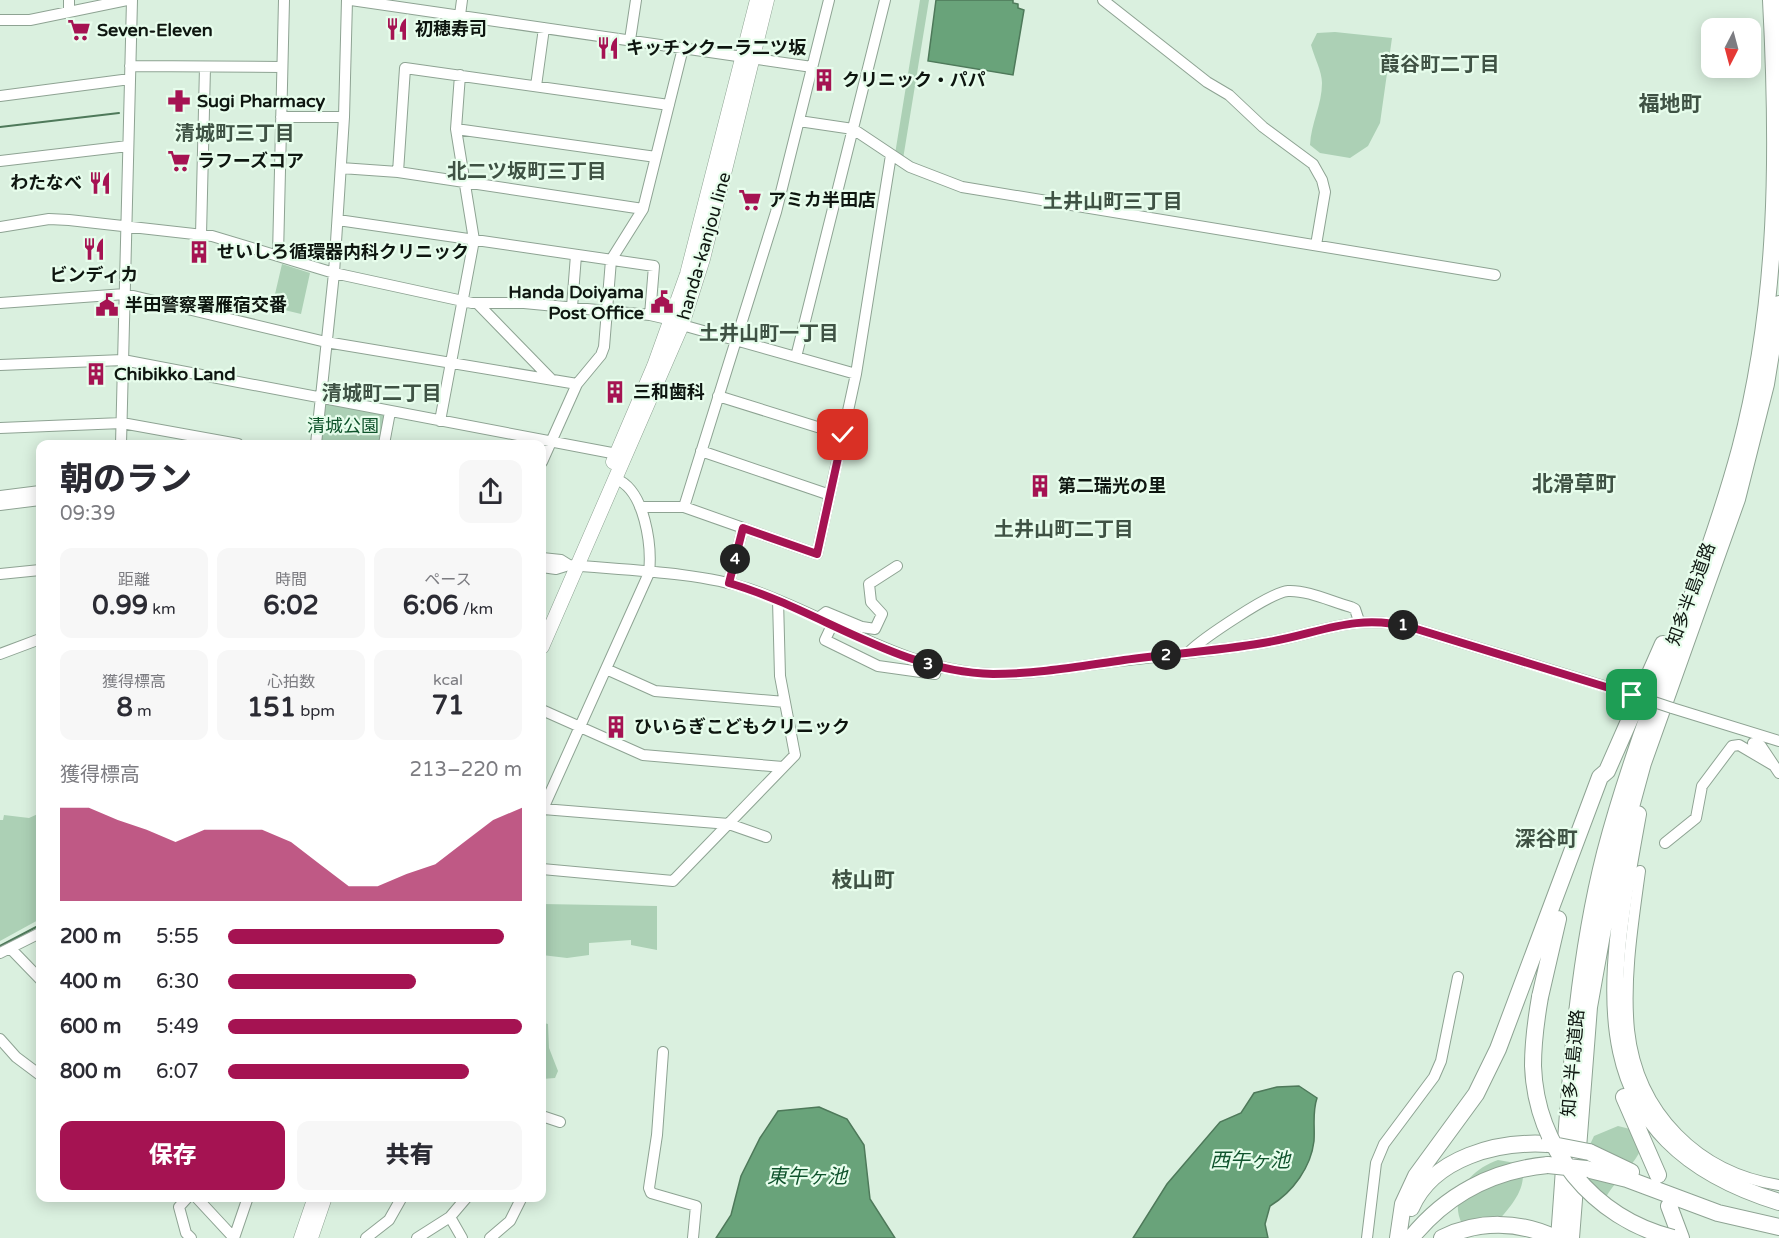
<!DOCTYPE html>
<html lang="ja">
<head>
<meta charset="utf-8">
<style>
  :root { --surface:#fff; --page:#f7f7f7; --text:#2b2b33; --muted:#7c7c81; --accent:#a51352 }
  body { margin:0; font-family:"Varela Round","Noto Sans JP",sans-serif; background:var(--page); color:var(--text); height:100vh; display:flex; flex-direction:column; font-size:22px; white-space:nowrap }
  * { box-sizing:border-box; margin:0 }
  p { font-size:20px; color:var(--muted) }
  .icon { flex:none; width:33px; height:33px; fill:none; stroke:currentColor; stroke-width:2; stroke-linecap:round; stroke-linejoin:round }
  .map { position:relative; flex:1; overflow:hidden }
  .panel { position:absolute; left:36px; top:440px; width:510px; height:762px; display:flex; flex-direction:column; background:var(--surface); border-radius:12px; box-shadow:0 3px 15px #0003 }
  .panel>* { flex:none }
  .needle { width:39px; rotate:186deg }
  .tools { position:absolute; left:1701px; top:18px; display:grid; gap:12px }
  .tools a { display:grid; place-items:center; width:60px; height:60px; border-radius:12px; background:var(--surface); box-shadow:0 3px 15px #0003; font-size:30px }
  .pin { position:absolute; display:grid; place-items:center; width:51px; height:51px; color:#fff; margin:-26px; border-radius:12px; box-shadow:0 3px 9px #0006 }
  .km { position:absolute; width:30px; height:30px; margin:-15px; border-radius:50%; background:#222; color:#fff; font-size:16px; line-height:30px; text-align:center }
  .round { display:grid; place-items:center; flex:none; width:63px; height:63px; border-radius:12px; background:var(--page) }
  .headline { display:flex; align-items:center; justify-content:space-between; height:102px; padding:0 24px }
  h1 { font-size:33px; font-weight:800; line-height:45px }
  .stats { display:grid; grid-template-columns:repeat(3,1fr); gap:9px; height:102px; padding:6px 24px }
  .stats div { display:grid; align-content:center; border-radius:12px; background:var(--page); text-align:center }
  .stats b { font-size:26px; font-weight:800 }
  .stats small { font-size:16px; font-weight:400 }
  .stats p { font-size:16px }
  .chart { height:168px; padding:12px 24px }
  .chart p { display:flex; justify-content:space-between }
  .chart svg { width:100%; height:108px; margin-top:6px; fill:var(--accent); opacity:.7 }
  .primary-button { display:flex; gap:12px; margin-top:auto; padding:12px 24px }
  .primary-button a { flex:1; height:69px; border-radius:12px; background:var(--accent); color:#fff; font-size:24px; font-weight:800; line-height:69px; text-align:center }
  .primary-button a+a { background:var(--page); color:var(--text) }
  ul { padding:0 24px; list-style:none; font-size:20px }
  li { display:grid; grid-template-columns:96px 72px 1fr; align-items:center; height:45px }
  li i { height:15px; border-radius:8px; background:var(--accent) }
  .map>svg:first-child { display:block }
</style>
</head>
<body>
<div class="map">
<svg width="1779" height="1238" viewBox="0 0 1779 1238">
  <rect width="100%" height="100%" fill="#daf0df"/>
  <path fill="#acd0b5" d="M 920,0 L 929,0 L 903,159 L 895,154 Z
    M 1335,32 L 1392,38 L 1380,123 L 1368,146 L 1350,158 L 1320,153 L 1310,145 C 1311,123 1322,105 1322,83 C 1322,71 1314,57 1311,45 L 1317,33 Z
    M 282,264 L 310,273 L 301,314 L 272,307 Z
    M 327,403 L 384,414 L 380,444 L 321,444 L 325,405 Z
    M 40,813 L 40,919 L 0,941 L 0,820 L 3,820 L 4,815 L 29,818 Z
    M 542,904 L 657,906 L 657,950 L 631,945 L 631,940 L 589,943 L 589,955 L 567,958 L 542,955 Z
    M 542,999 L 544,1023 L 548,1024 L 549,1048 L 558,1071 L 555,1078 L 542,1079 Z
    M 1618,1126 L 1638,1131 L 1643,1144 C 1637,1163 1617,1178 1606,1197 L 1588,1192 L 1586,1153 L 1594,1136 Z
    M 1498,1160 L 1521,1164 C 1529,1187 1511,1206 1497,1222 L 1462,1224 C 1448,1196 1471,1169 1498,1160 Z"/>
  <path fill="#69a37a" stroke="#4e795a" stroke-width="1.5" d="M 936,0 L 1013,0 L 1013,3 L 1018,4 L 1018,8 L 1024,10 L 1013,75 L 928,61 Z
    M 1299,1086 L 1317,1098 C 1312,1113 1315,1125 1314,1141 C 1311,1167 1293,1192 1270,1206 L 1265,1224 L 1268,1238 L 1133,1238 L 1167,1184 L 1220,1122 L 1241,1113 L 1254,1093 L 1277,1087 Z
    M 819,1107 L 847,1119 L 864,1145 L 870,1199 L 895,1238 L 716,1238 L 731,1215 L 741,1176 L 760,1138 L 778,1111 Z"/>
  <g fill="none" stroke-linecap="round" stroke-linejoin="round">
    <path stroke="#4e795a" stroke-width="2" d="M 0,127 L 119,113
      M 0,946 L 40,925"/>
    <g stroke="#8ea393" stroke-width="12">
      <path id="minor" d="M 351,0 L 812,67
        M 1103,0 L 1207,82 L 1229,95 L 1263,127 L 1313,164 L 1322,180 L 1325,192 L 1316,245
        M 69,12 L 69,0
        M 460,15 L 462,0
        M 0,20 L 30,20 L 127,0
        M 630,40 L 636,0
        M 130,66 L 282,67
        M 536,86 L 544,28
        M 0,96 L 130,79
        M 281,117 L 344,117
        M 799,121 L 853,129 L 910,167 L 962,187 L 1495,275
        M 456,129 L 656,157
        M 0,161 L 128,146
        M 341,168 L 398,172 L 643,209
        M 398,172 L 405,68 L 669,105
        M 338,220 L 654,266 L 650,315
        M 0,227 L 49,219 L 69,220 L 212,236 L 334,273 L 472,303 L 524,303 L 650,315 L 672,320
        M 201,235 L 205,67
        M 278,255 L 284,0
        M 0,303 L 125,294 L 326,342 L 577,384
        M 478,304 L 551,379
        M 572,307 L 576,255
        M 682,325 L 856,374
        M 796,357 L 885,0
        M 0,365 L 123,360 L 617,454
        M 718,396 L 843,435
        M 440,421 L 474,240 L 456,129 L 460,75
        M 0,428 L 122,423 L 238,444
        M 121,444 L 132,0
        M 316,444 L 334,273 L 344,117 L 347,0
        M 384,444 L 390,412
        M 701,451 L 830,495
        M 542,462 L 577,384 L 601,355 L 604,347 L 611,260 L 643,209 L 683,48
        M 0,496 L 40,491
        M 0,505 L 40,500
        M 640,507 L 684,507 L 817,554 L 856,374 L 891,155
        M 684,507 L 776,212 L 829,0
        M 542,558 L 561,560 L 569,565
        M 542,567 L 556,569 L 569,565 C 623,570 700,572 749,589 C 831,617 903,671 992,674 C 1034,675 1077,666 1119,661 C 1167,655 1215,651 1263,643 C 1319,634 1351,613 1410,627 L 1633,695
        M 0,574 L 40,570
        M 729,583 L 743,528
        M 818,618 L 826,612 L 862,627 L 875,629 L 882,614 L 871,602 L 869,584 L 897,566
        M 832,625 L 825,640 L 878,666 L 935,674 L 937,666
        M 1189,652 C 1202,639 1271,592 1288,591 C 1308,590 1332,602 1351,607 L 1355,609 L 1359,621
        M 0,654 L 40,639
        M 606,669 L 655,691 L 785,702
        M 1672,708 L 1779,741
        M 542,710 L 643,755 L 783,767
        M 1753,743 L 1761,746 L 1779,773
        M 543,809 L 729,824 L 766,837
        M 542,811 L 649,573 C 652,546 645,490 616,479
        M 1665,843 L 1696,818 L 1702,786 L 1732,746 L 1739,745 L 1773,765
        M 542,869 L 673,881 L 795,755 L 780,676 L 778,600
        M 1640,871 C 1633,923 1624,978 1629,1030 C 1638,1113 1699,1173 1779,1185
        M 10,948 L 40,979
        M 0,953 L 40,933
        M 0,1039 L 16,1057 L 40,1075
        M 663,1052 L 657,1135 L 649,1188 L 651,1193 L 696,1206 L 693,1238
        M 542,1116 L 560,1122
        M 188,1197 L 179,1207 L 186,1233 L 191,1238
        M 196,1197 L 234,1238
        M 450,1217 L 462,1238
        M 234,1238 L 248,1197
        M 366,1238 L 389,1220 L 402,1197
        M 417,1238 L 450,1217 L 467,1197
        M 490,1238 L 510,1221 L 522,1197
        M 1367,1238 L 1376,1163 L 1384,1144 L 1434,1077 L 1441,1061 L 1458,977"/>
    </g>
    <g stroke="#8ea393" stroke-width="15">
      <path id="major" d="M 613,462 L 654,366 L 687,274 L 757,0
        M 542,647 L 682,325 L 703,259 L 767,0
        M 301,1238 L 315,1197
        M 311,1238 L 325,1197"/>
    </g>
    <g stroke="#8ea393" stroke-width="18">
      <path id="highway" d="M 1638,814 C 1607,984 1575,1139 1779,1202
        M 1540,997 L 1558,919
        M 1624,1097 L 1658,1175
        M 1589,1152 L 1631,1172
        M 1586,1169 L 1627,1179 L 1718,1213 L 1779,1227
        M 1669,1206 L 1681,1238
        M 1411,1208 C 1433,1157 1498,1141 1548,1144
        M 1398,1238 L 1403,1204 L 1416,1176 L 1476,1094 L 1498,1049 L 1600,777 L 1607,771 L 1663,644
        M 1411,1238 C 1446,1195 1493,1170 1548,1165
        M 1442,1238 C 1479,1220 1519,1221 1555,1238
        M 1559,1238 C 1569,1109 1573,979 1605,853 C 1641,715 1703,586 1740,449 C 1779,302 1779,151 1771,0
        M 1571,1238 L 1589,1007 L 1613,873 L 1643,763 L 1737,499 L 1766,384 L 1779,304"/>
    </g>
    <use href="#minor" stroke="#fff" stroke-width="10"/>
    <use href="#major" stroke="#fff" stroke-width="14"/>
    <use href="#highway" stroke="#fff" stroke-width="16"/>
    <g stroke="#8ea393" stroke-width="12" stroke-linecap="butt">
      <path id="minor-bridge" d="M 1633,695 L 1672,708"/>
    </g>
    <g stroke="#8ea393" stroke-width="18" stroke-linecap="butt">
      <path id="highway-bridge" d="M 1540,997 C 1536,1020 1533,1042 1533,1066 C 1536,1148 1593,1218 1673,1238
        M 1548,1144 L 1589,1152
        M 1548,1165 L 1586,1169"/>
    </g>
    <use href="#minor-bridge" stroke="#fff" stroke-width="10"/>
    <use href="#highway-bridge" stroke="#fff" stroke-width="16"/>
  </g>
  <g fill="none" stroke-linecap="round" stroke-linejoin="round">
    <g stroke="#fff" stroke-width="12">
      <path id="route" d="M 843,435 L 817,554 L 743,528 L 729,583 C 819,609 897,672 993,674 C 1037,674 1081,666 1124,660 C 1170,654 1217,651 1263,643 C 1319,634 1352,613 1410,627 L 1632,695"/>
    </g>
    <use href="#route" stroke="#a51352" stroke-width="8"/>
  </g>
  <defs>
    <g id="restaurant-bare" transform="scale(1.8)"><path d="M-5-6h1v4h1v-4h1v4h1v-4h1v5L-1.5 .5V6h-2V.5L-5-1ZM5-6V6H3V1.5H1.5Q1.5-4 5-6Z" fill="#a51352" stroke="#e7fdec" stroke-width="2.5" paint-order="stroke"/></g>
    <g id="supermarket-bare" transform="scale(1.8)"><path d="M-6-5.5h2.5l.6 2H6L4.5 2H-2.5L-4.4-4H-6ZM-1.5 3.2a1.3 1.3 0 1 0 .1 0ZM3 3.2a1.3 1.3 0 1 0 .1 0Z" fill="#a51352" stroke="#e7fdec" stroke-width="2.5" paint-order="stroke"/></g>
    <g id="building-bare" transform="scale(1.8)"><path d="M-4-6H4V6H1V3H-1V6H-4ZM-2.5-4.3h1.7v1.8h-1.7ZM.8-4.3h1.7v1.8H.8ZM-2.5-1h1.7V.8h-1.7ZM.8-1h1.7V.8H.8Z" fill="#a51352" stroke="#e7fdec" stroke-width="2.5" paint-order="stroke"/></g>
    <g id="pharmacy-bare" transform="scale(1.8)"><path d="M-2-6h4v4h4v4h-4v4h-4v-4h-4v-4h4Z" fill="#a51352" stroke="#e7fdec" stroke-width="2.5" paint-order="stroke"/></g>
    <g id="civic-bare" transform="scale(1.8)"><path d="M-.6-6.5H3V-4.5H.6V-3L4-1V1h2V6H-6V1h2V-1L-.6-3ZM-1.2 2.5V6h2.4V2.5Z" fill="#a51352" stroke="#e7fdec" stroke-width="2.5" paint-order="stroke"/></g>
  </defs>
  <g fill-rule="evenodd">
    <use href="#restaurant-bare" x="397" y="29"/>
    <use href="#supermarket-bare" x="79" y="30"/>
    <use href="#restaurant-bare" x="608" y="48"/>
    <use href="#building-bare" x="824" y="80"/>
    <use href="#pharmacy-bare" x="179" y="101"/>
    <use href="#supermarket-bare" x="179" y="161"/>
    <use href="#restaurant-bare" x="100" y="183"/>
    <use href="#supermarket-bare" x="750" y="200"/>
    <use href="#restaurant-bare" x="94" y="249"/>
    <use href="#building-bare" x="199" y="252"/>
    <use href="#civic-bare" x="662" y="302"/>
    <use href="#civic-bare" x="107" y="305"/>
    <use href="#building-bare" x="96" y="374"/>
    <use href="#building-bare" x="615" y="392"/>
    <use href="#building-bare" x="1040" y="486"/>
    <use href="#building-bare" x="616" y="727"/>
  </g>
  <g text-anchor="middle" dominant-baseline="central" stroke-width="4.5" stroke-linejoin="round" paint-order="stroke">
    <g font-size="18" font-weight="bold" fill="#0e1610" stroke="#e7fdec" text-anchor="start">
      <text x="415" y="29">初穂寿司</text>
      <text x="97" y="30">Seven-Eleven</text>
      <text x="626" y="48">キッチンクーラ二ツ坂</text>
      <text x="842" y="80">クリニック・パパ</text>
      <text x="197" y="101">Sugi Pharmacy</text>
      <text x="197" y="161">ラフーズコア</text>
      <text x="82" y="183" text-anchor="end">わたなべ</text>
      <text x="768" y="200">アミカ半田店</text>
      <text x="217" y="252">せいしろ循環器内科クリニック</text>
      <text x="94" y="275" text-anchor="middle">ビンディカ</text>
      <text x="644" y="292" text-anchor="end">Handa Doiyama<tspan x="644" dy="21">Post Office</tspan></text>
      <text x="125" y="305">半田警察署雁宿交番</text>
      <text x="114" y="374">Chibikko Land</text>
      <text x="633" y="392">三和歯科</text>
      <text x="1058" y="486">第二瑞光の里</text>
      <text x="634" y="727">ひいらぎこどもクリニック</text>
    </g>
    <g font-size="18" fill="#0e1610" stroke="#e7fdec">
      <text transform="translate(704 246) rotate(-74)">handa-kanjou line</text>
      <text transform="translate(1691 594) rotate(-70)">知多半島道路</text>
      <text transform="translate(1573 1063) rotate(-85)">知多半島道路</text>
    </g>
    <g font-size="18" fill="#10542c" stroke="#e7fdec">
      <text x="343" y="426">清城公園</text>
    </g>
    <g font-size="20" font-weight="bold" fill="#3f5244" stroke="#e7fdec">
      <text x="1440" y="65">葭谷町二丁目</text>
      <text x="235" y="134">清城町三丁目</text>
      <text x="527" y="172">北二ツ坂町三丁目</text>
      <text x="1113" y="202">土井山町三丁目</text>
      <text x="769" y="334">土井山町一丁目</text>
      <text x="382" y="394">清城町二丁目</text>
      <text x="1064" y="530">土井山町二丁目</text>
    </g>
    <g font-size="20" font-style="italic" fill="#10542d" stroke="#e7fdec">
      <text x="1250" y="1161">西午ヶ池</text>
      <text x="807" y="1177">東午ヶ池</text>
    </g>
    <g font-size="21" font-weight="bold" fill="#3f5244" stroke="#e7fdec">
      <text x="1670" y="104">福地町</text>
      <text x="1574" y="484">北滑草町</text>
      <text x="1546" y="839">深谷町</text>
      <text x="863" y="880">枝山町</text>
    </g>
  </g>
</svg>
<div class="tools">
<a><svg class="needle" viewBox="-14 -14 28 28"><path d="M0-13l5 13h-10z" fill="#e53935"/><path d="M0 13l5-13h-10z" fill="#7c7c81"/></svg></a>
</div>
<div class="pin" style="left:1632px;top:695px;background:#1e9e55"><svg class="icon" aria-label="arrive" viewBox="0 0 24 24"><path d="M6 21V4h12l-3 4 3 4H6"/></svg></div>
<div class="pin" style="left:843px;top:435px;background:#d93025"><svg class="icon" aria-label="check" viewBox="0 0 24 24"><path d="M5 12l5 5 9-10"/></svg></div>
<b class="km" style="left:1403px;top:625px">1</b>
<b class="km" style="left:1166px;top:655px">2</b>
<b class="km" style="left:928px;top:664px">3</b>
<b class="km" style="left:735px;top:559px">4</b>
<section class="panel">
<div class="headline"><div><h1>朝のラン</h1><p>09:39</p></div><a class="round"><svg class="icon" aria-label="share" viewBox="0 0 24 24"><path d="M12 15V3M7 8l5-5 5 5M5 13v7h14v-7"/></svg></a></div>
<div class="stats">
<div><p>距離</p><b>0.99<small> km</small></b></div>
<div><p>時間</p><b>6:02</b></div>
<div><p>ペース</p><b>6:06<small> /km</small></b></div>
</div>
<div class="stats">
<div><p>獲得標高</p><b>8<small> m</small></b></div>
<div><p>心拍数</p><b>151<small> bpm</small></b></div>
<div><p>kcal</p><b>71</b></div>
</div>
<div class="chart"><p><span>獲得標高</span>213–220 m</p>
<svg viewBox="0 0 160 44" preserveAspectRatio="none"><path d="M0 44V6L10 6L20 11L30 15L40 20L50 15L60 15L70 15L80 20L90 29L100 38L110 38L120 33L130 29L140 20L150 11L160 6V44z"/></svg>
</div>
<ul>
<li><b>200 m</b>5:55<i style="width:94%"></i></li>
<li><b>400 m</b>6:30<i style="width:64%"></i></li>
<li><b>600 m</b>5:49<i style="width:100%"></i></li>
<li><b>800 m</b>6:07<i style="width:82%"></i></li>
</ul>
<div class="primary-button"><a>保存</a><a>共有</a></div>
</section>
</div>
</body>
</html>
